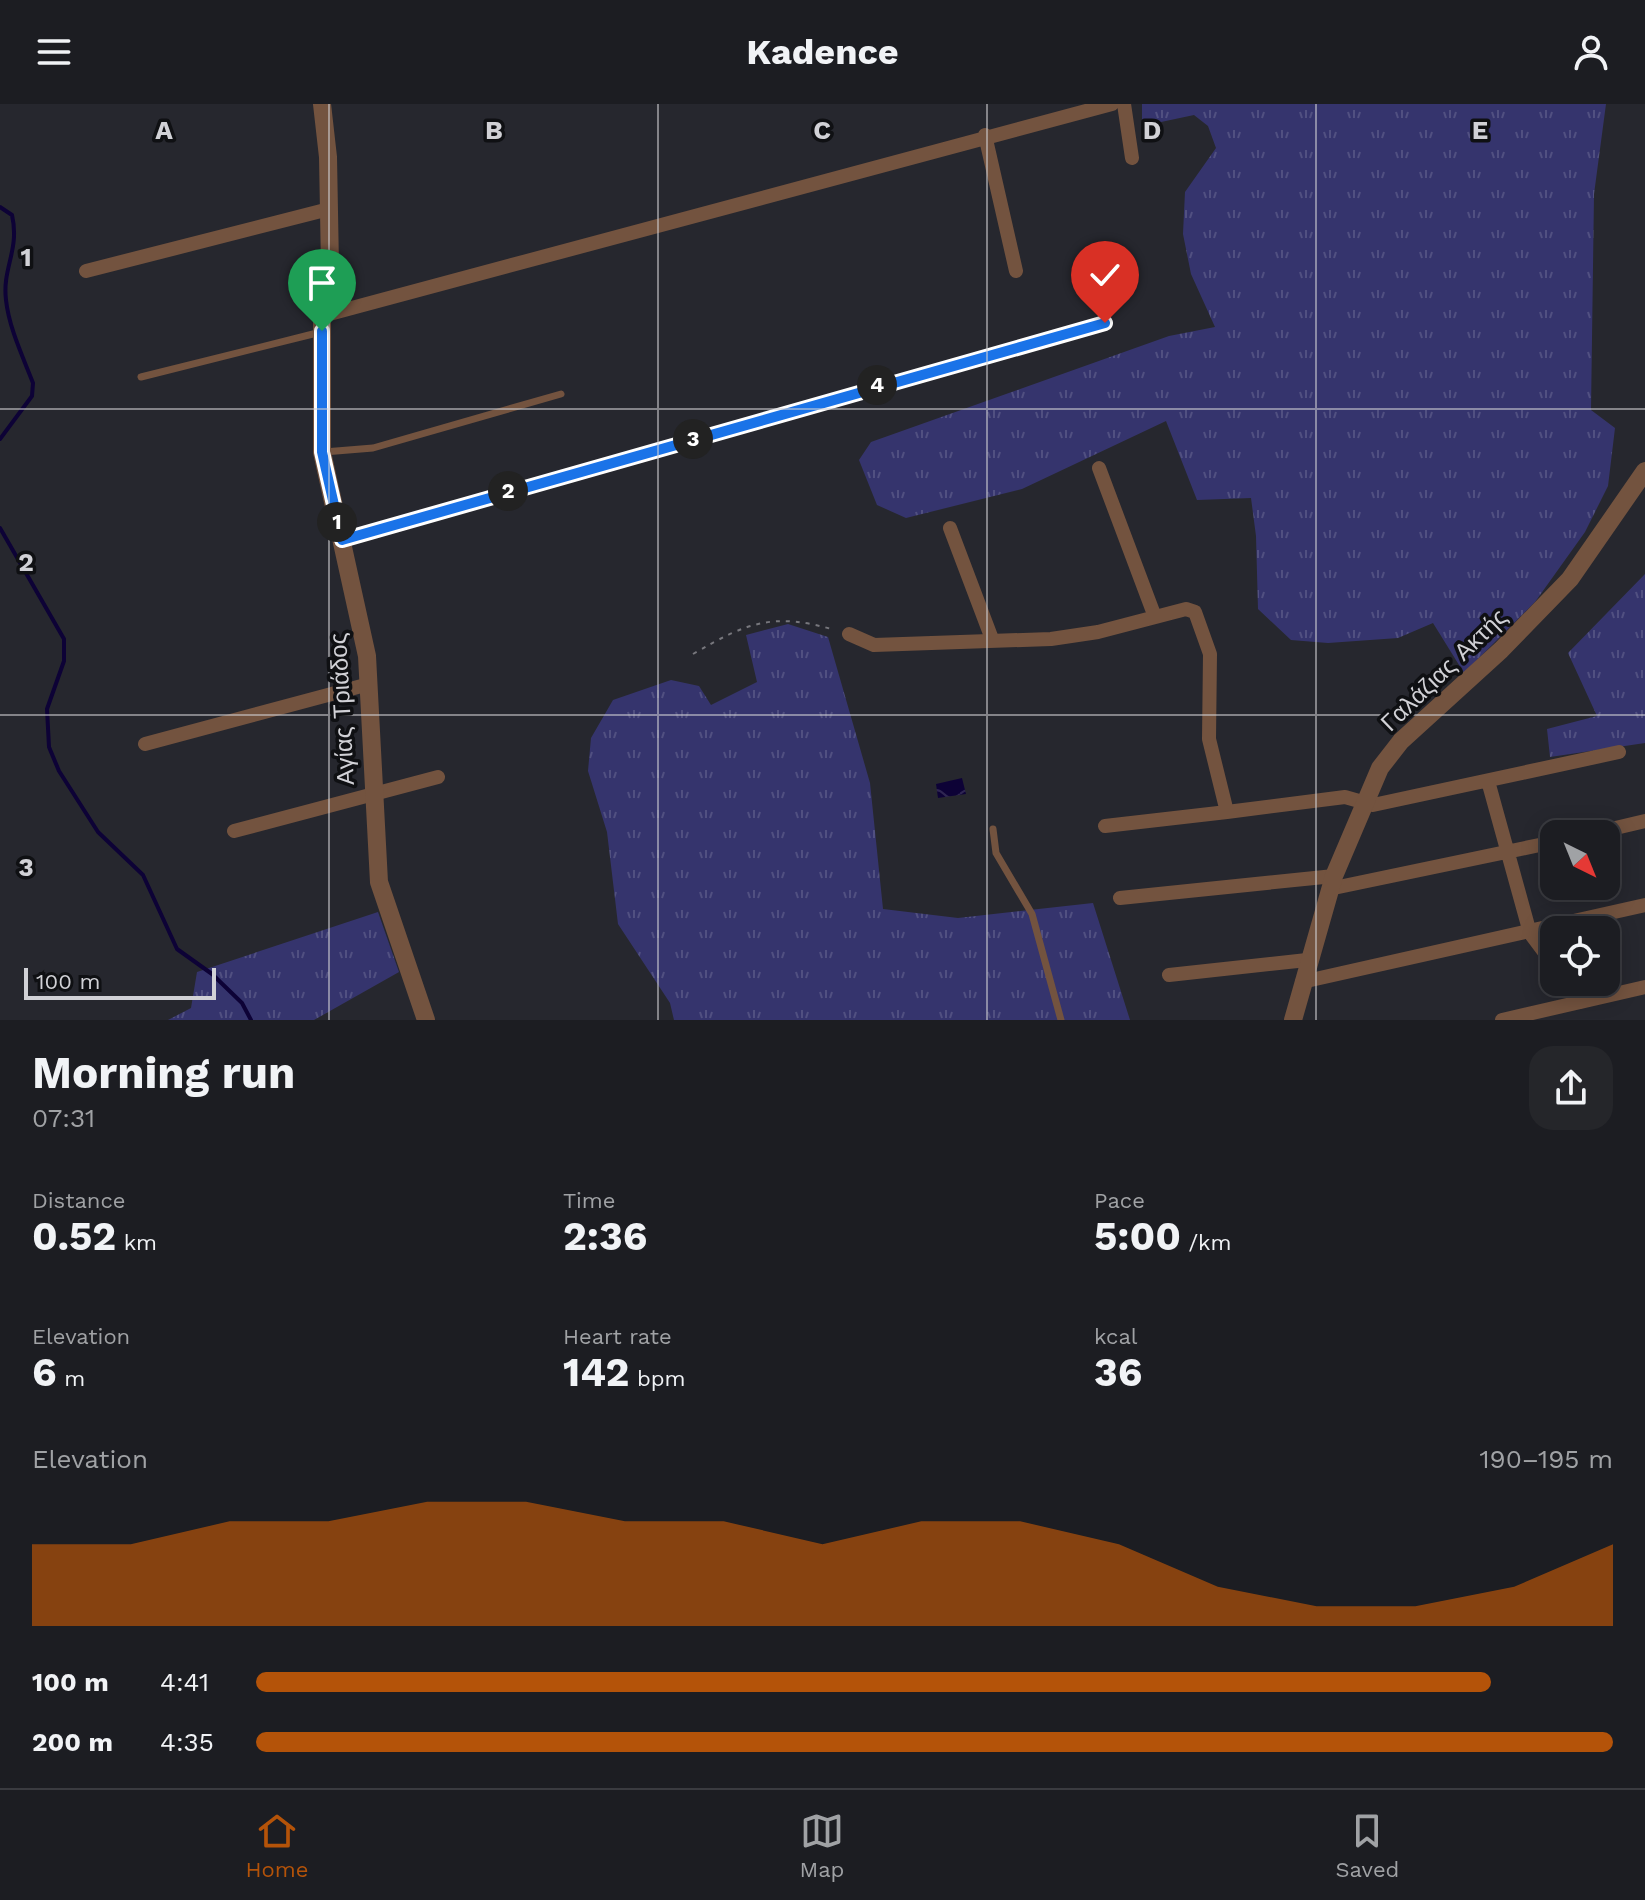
<!DOCTYPE html>
<html lang="en">
<head>
<meta charset="utf-8">
<style>
  :root { --surface:#1c1d22; --page:#25262a; --text:#f1f3f6; --muted:#a0a2a5; --line:#3a3b40; --accent:#b45309 }
  body { margin:0; font-family:"Work Sans",sans-serif; background:var(--page); color:var(--text); height:100vh; display:flex; flex-direction:column; font-size:30px; white-space:nowrap }
  * { box-sizing:border-box; margin:0 }
  p { font-size:26px; color:var(--muted) }
  .icon { flex:none; width:44px; height:44px; fill:none; stroke:currentColor; stroke-width:2; stroke-linecap:round; stroke-linejoin:round }
  .map { position:relative; height:916px; overflow:hidden }
  .panel { display:flex; flex-direction:column; background:var(--surface); flex:1 }
  .panel>* { flex:none }
  .needle { width:52px; rotate:137deg }
  .fabs { position:absolute; left:1540px; top:716px; display:grid; gap:16px }
  .fabs a { display:grid; place-items:center; width:80px; height:80px; border-radius:16px; background:var(--surface); box-shadow:0 4px 20px #0003,0 0 0 2px var(--line); font-size:40px }
  .scale { position:absolute; left:24px; bottom:20px; width:192px; box-sizing:border-box; padding-left:8px; border:4px solid #d1d1d6; border-top:0; font-size:22px; line-height:28px; white-space:nowrap; color:#d1d1d6; -webkit-text-stroke:6px #0f1013; paint-order:stroke }
  .pin { position:absolute; display:grid; place-items:center; width:68px; height:68px; color:#fff; margin:-82px -34px; border-radius:50% 50% 50% 0; rotate:-45deg; box-shadow:0 0 8px #0007 }
  .pin .icon { rotate:45deg }
  .km { position:absolute; width:40px; height:40px; margin:-20px; border-radius:50%; background:#222; color:#fff; font-size:22px; line-height:40px; text-align:center }
  .round { display:grid; place-items:center; flex:none; width:84px; height:84px; border-radius:24px; background:var(--page) }
  .summary { display:flex; align-items:center; justify-content:space-between; height:136px; padding:0 32px }
  h1 { font-size:44px; font-weight:700; line-height:60px }
  .metrics { display:grid; grid-template-columns:repeat(3,1fr); gap:12px; height:136px; padding:8px 32px }
  .metrics div { display:grid; align-content:center }
  .metrics b { font-size:40px; font-weight:700 }
  .metrics small { font-size:22px; font-weight:400 }
  .metrics p { font-size:22px }
  .chart { height:224px; padding:16px 32px }
  .chart p { display:flex; justify-content:space-between }
  .chart svg { width:100%; height:144px; margin-top:8px; fill:var(--accent); opacity:.7 }
  ul { padding:0 32px; list-style:none; font-size:26px }
  li { display:grid; grid-template-columns:128px 96px 1fr; align-items:center; height:60px }
  li i { height:20px; border-radius:10px; background:var(--accent) }
  header { display:flex; justify-content:space-between; align-items:center; height:104px; padding:0 32px; background:var(--surface); font-size:36px; font-weight:700 }
  .menu { display:flex; justify-content:space-around; align-items:center; height:112px; border-top:2px solid var(--line); background:var(--surface); font-size:22px; color:var(--muted) }
  .menu a { display:grid; justify-items:center; gap:4px }
  .menu .on { color:var(--accent) }
  .map>svg:first-child { display:block }
</style>
</head>
<body>
<header><svg class="icon" aria-label="menu" viewBox="0 0 24 24"><path d="M4 6h16M4 12h16M4 18h16"/></svg>Kadence<svg class="icon" aria-label="person" viewBox="0 0 24 24"><circle cx="12" cy="8" r="4"/><path d="M4 21q1-7 8-7t8 7"/></svg></header>
<div class="map">
<svg width="1645" height="916" viewBox="0 0 1645 916">
  <defs>
    <pattern id="grass-tufts" width="24" height="20" patternUnits="userSpaceOnUse" patternTransform="scale(2)"><rect width="24" height="20" fill="#35346d"/><path d="M3 7l-1-3M5 7V3M7 7l1-3M15 17l-1-3M17 17v-4M19 17l1-3" fill="none" stroke="#515081"/></pattern>
    <pattern id="water-waves" width="16" height="10" patternUnits="userSpaceOnUse" patternTransform="scale(2)"><rect width="16" height="10" fill="#0d0236"/><path d="M0 5q4-4 8 0t8 0" fill="none" stroke="#2f2652"/></pattern>
  </defs>
  <rect width="100%" height="100%" fill="#26272e"/>
  <path fill="url(#grass-tufts)" d="M 1142,0 L 1606,0 L 1594,90 L 1591,306 L 1615,324 L 1608,382 L 1585,428 L 1535,498 L 1464,569 L 1433,519 L 1398,534 L 1328,539 L 1291,536 L 1258,505 L 1256,432 L 1251,394 L 1197,396 L 1166,317 L 1022,385 L 906,414 L 877,401 L 859,356 L 871,338 L 1169,232 L 1215,223 L 1191,170 L 1183,130 L 1185,88 L 1216,44 L 1208,22 L 1194,11 L 1142,22 Z
    M 1645,470 L 1645,639 L 1550,653 L 1547,625 L 1597,612 L 1568,549 Z
    M 788,520 L 828,533 L 870,679 L 883,805 L 958,814 L 1093,799 L 1130,916 L 674,916 L 670,899 L 618,820 L 607,728 L 588,667 L 591,634 L 613,596 L 671,576 L 699,582 L 711,601 L 757,578 L 746,531 Z
    M 378,808 L 399,868 L 314,916 L 168,916 L 191,904 L 197,868 Z"/>
  <path fill="url(#water-waves)" d="M 962,674 L 966,690 L 938,694 L 936,680 Z"/>
  <g fill="none" stroke-linecap="round" stroke-linejoin="round">
    <path stroke="#0d0236" stroke-width="4" d="M 0,103 L 12,111 C 20,146 2,164 6,196 C 9,224 23,253 33,279 L 32,292 L 0,335
      M 0,424 L 64,535 L 64,557 L 47,605 L 49,643 L 59,667 L 98,728 L 143,771 L 177,845 L 212,870 L 242,899 L 251,916"/>
    <path stroke="#77777d" stroke-width="2" stroke-dasharray="4 6" stroke-linecap="butt" d="M 693,550 C 748,518 773,508 835,526"/>
    <path stroke="#73533f" stroke-width="7" d="M 141,273 L 321,228
      M 324,348 L 373,344 L 561,290
      M 993,725 L 996,749 L 1032,810 L 1061,916"/>
    <path stroke="#73533f" stroke-width="14" d="M 1124,0 L 1132,54
      M 985,31 L 1016,167
      M 86,167 L 329,105
      M 322,212 L 1112,0
      M 1099,364 L 1155,513
      M 950,424 L 992,535
      M 342,436 L 1105,219
      M 849,530 L 874,541 L 1051,535 L 1098,528 L 1186,505 L 1195,508 L 1210,550 L 1209,635 L 1227,708 L 1345,693 L 1373,701 L 1619,648
      M 145,640 L 369,580
      M 1488,677 L 1530,829 L 1554,861
      M 1105,722 L 1227,708
      M 234,727 L 438,673
      M 1590,730 L 1645,717
      M 1329,785 L 1554,738
      M 1120,794 L 1334,772
      M 1169,871 L 1307,856
      M 1302,878 L 1645,801
      M 1566,878 L 1581,898
      M 1502,916 L 1645,883"/>
    <path stroke="#73533f" stroke-width="18" d="M 322,0 L 328,53 L 330,162 L 322,212 L 322,348 L 367,552 L 379,778 L 426,916
      M 1293,916 L 1334,772 L 1380,664 L 1401,637 L 1501,546 L 1570,475 L 1645,367"/>
  </g>
  <g fill="none" stroke-linecap="round" stroke-linejoin="round">
    <g stroke="#fff" stroke-width="16">
      <path id="route" d="M 322,227 L 322,348 L 342,436 L 1105,219"/>
    </g>
    <use href="#route" stroke="#1a73e8" stroke-width="10"/>
  </g>
  <path fill="none" stroke="#d1d1d6" stroke-width="2" stroke-opacity="0.55" d="M 329,0 L 329,916M 658,0 L 658,916M 987,0 L 987,916M 1316,0 L 1316,916M 0,305 L 1645,305M 0,611 L 1645,611"/>
  <g text-anchor="middle" dominant-baseline="central" stroke-width="7" stroke-linejoin="round" paint-order="stroke">
    <g font-size="24" fill="#d1d1d6" stroke="#0f1013">
      <text transform="translate(1444 566) rotate(-44)">Γαλάζιας Ακτής</text>
      <text transform="translate(342 605) rotate(-93)">Αγίας Τριάδος</text>
    </g>
  </g>
  <g font-size="26" text-anchor="middle" font-weight="bold" fill="#d1d1d6" stroke="#0f1013" stroke-width="7" stroke-linejoin="round" paint-order="stroke">
    <text x="164" y="35">A</text>
    <text x="494" y="35">B</text>
    <text x="822" y="35">C</text>
    <text x="1152" y="35">D</text>
    <text x="1480" y="35">E</text>
    <text x="26" y="162">1</text>
    <text x="26" y="467">2</text>
    <text x="26" y="772">3</text>
  </g>
</svg>
<div class="fabs">
<a><svg class="needle" viewBox="-14 -14 28 28"><path d="M0-13l5 13h-10z" fill="#e53935"/><path d="M0 13l5-13h-10z" fill="#a0a2a5"/></svg></a>
<a><svg class="icon" aria-label="locate" viewBox="0 0 24 24"><circle cx="12" cy="12" r="6"/><path d="M12 2v4M12 18v4M2 12h4M18 12h4"/></svg></a>
</div>
<div class="scale">100 m</div>
<div class="pin" style="left:322px;top:227px;background:#1e9e55"><svg class="icon" aria-label="arrive" viewBox="0 0 24 24"><path d="M6 21V4h12l-3 4 3 4H6"/></svg></div>
<div class="pin" style="left:1105px;top:219px;background:#d93025"><svg class="icon" aria-label="check" viewBox="0 0 24 24"><path d="M5 12l5 5 9-10"/></svg></div>
<b class="km" style="left:337px;top:418px">1</b>
<b class="km" style="left:508px;top:387px">2</b>
<b class="km" style="left:693px;top:335px">3</b>
<b class="km" style="left:877px;top:281px">4</b>
</div>
<section class="panel">
<div class="summary"><div><h1>Morning run</h1><p>07:31</p></div><a class="round"><svg class="icon" aria-label="share" viewBox="0 0 24 24"><path d="M12 15V3M7 8l5-5 5 5M5 13v7h14v-7"/></svg></a></div>
<div class="metrics">
<div><p>Distance</p><b>0.52<small> km</small></b></div>
<div><p>Time</p><b>2:36</b></div>
<div><p>Pace</p><b>5:00<small> /km</small></b></div>
</div>
<div class="metrics">
<div><p>Elevation</p><b>6<small> m</small></b></div>
<div><p>Heart rate</p><b>142<small> bpm</small></b></div>
<div><p>kcal</p><b>36</b></div>
</div>
<div class="chart"><p><span>Elevation</span>190–195 m</p>
<svg viewBox="0 0 160 44" preserveAspectRatio="none"><path d="M0 44V19L10 19L20 12L30 12L40 6L50 6L60 12L70 12L80 19L90 12L100 12L110 19L120 32L130 38L140 38L150 32L160 19V44z"/></svg>
</div>
<ul>
<li><b>100 m</b>4:41<i style="width:91%"></i></li>
<li><b>200 m</b>4:35<i style="width:100%"></i></li>
</ul>
</section>
<nav class="menu">
<a class="on"><svg class="icon" aria-label="home" viewBox="0 0 24 24"><path d="M3 11l9-7 9 7M6 9v11h12V9"/></svg>Home</a>
<a><svg class="icon" aria-label="map" viewBox="0 0 24 24"><path d="M3 6l6-2 6 2 6-2v14l-6 2-6-2-6 2zM9 4v14M15 6v14"/></svg>Map</a>
<a><svg class="icon" aria-label="saved" viewBox="0 0 24 24"><path d="M7 4h10v16l-5-4-5 4z"/></svg>Saved</a>
</nav>
</body>
</html>
